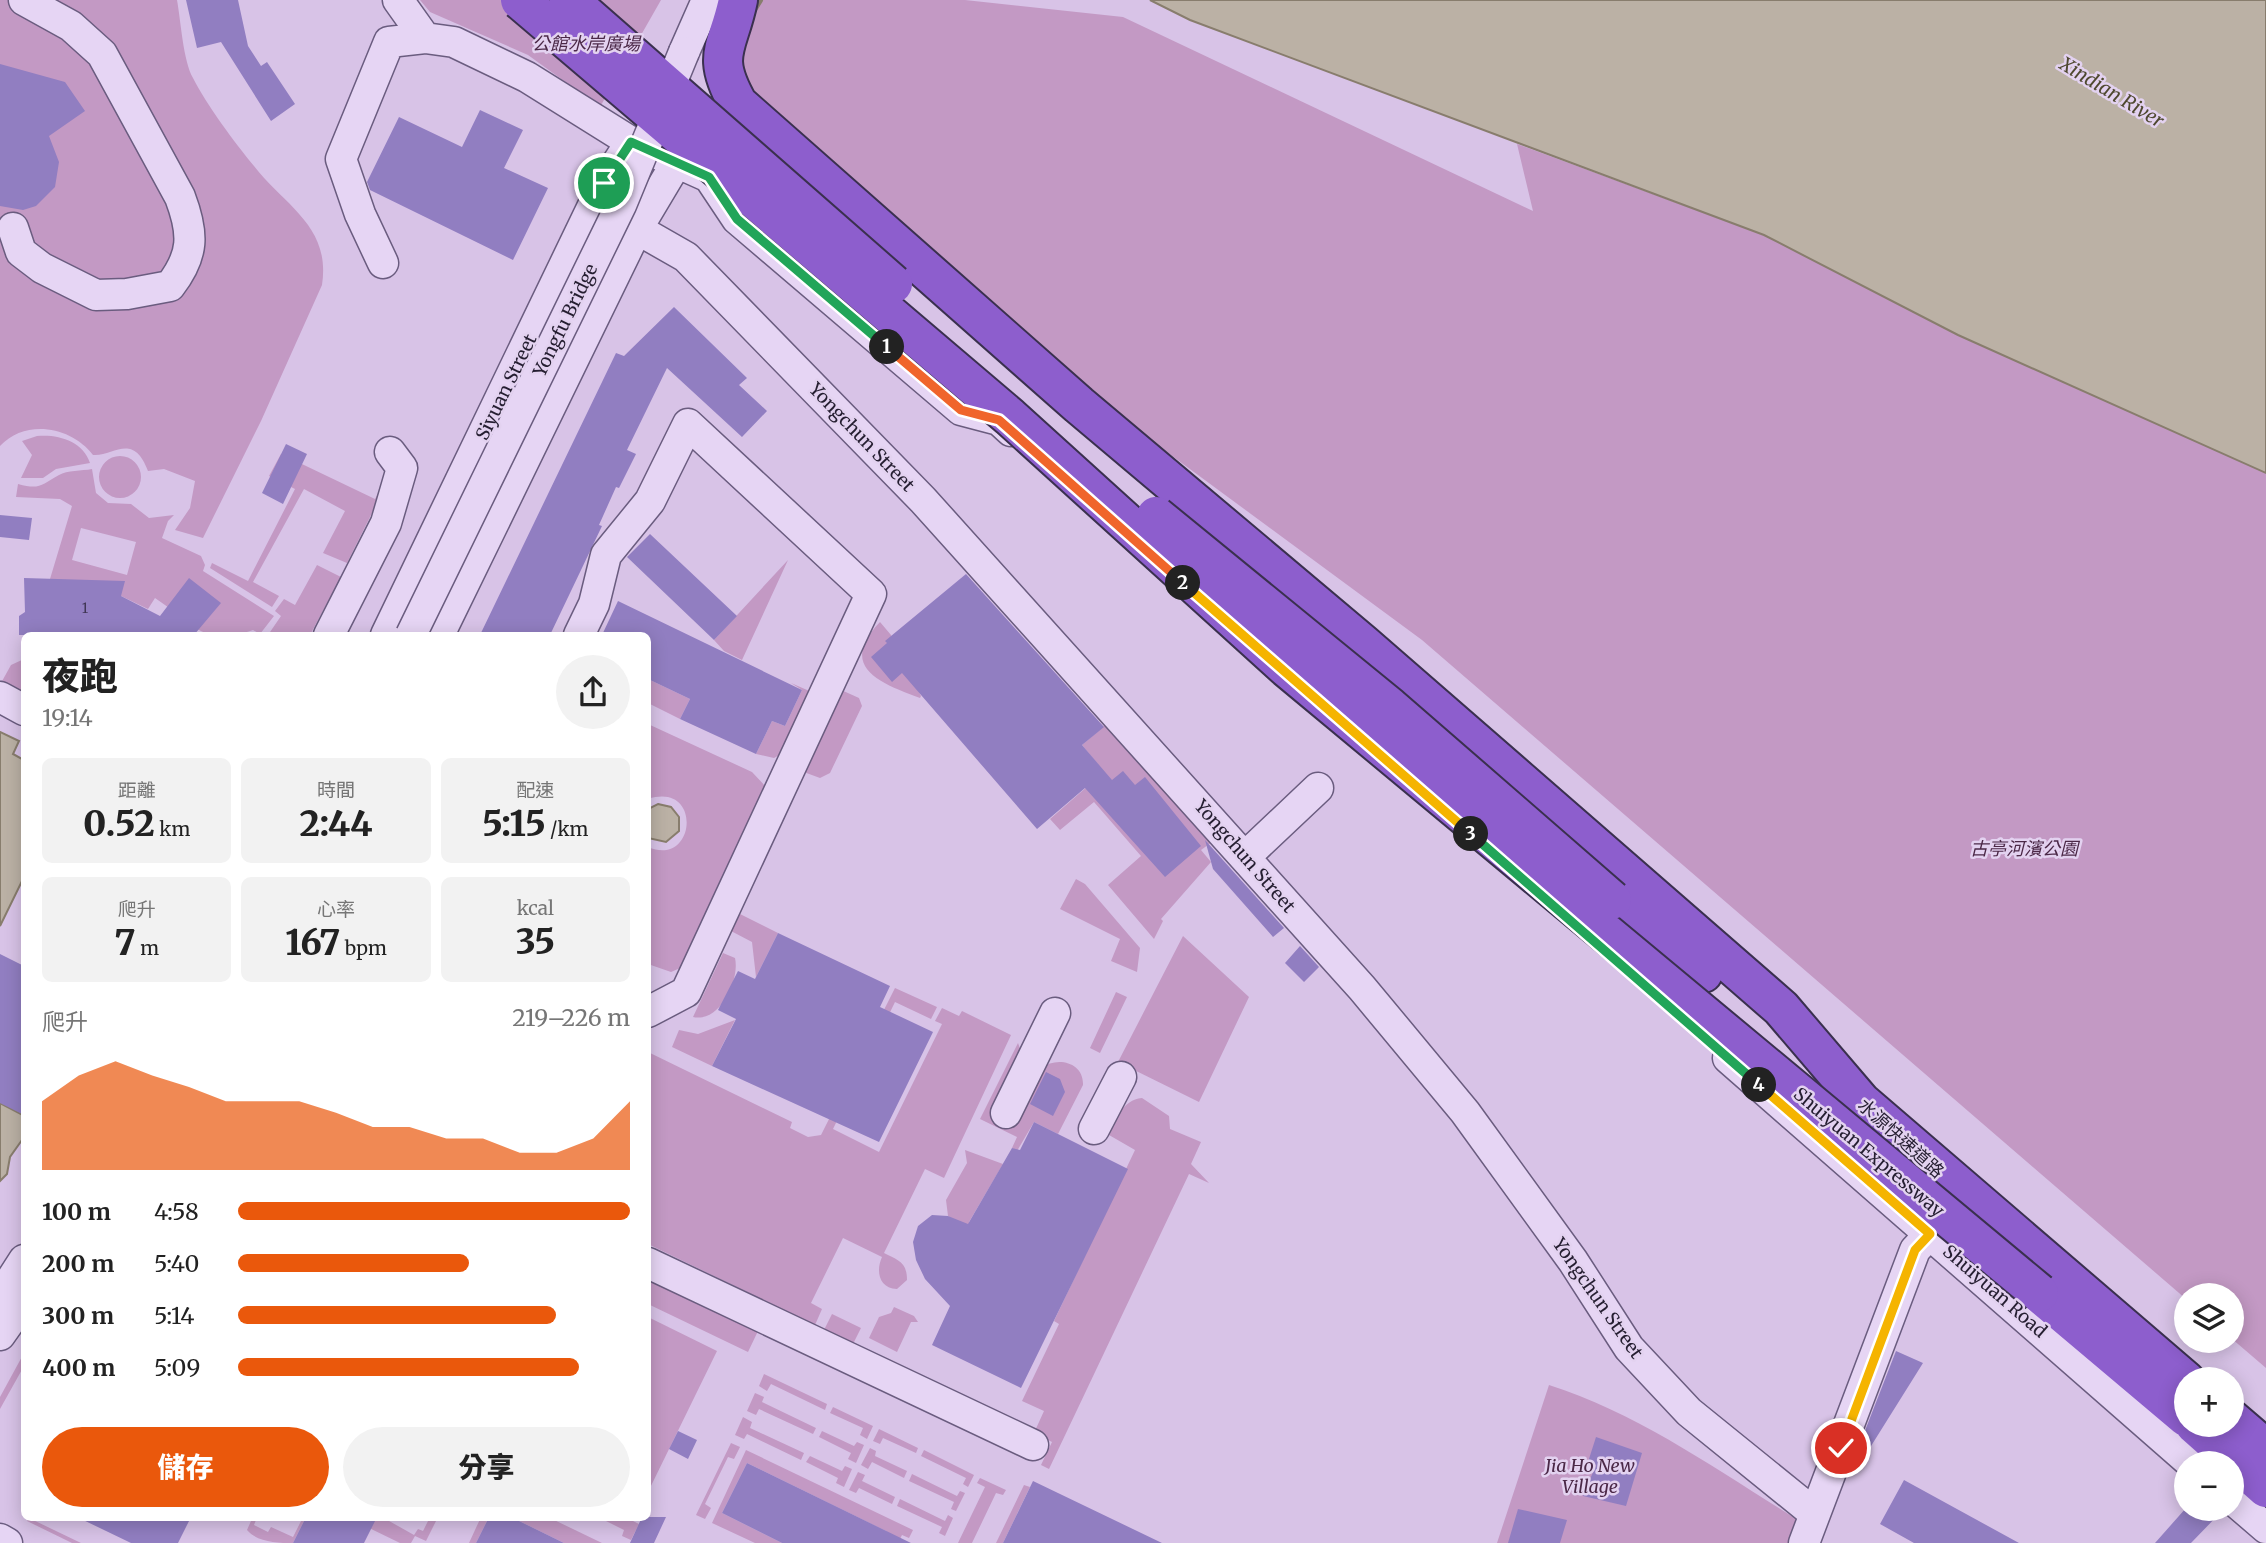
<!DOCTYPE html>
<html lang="zh-TW">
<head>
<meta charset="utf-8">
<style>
  :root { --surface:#fff; --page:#f2f2f2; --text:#222; --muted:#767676; --accent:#ea580c }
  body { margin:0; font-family:Merriweather,"Noto Sans TC",serif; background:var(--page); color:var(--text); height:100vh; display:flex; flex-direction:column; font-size:26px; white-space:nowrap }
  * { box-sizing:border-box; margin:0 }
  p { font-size:23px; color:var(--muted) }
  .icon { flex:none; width:38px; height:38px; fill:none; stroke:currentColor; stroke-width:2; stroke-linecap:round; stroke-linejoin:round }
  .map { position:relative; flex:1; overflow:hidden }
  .details { position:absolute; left:21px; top:632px; width:630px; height:889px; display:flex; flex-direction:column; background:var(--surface); border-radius:10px; box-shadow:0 4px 18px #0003 }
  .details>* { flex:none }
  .controls { position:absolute; left:2174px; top:1283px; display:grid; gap:14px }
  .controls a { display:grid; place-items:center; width:70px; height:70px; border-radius:50%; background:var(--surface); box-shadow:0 4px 18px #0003; font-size:35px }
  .pin { position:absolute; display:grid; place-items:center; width:60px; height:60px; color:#fff; margin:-30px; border:4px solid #fff; border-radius:50%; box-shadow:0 2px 7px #0007 }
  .km { position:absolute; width:35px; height:35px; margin:-18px; border-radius:50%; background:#222; color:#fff; font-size:19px; line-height:35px; text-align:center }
  .round { display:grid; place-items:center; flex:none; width:74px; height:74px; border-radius:37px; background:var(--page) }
  .head { display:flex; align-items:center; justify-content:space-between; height:119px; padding:0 21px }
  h1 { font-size:38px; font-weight:800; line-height:52px }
  .stats { display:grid; grid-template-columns:repeat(3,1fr); gap:10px; height:119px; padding:7px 21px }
  .stats div { display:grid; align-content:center; border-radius:10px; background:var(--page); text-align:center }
  .stats b { font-size:35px; font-weight:800 }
  .stats small { font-size:19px; font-weight:400 }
  .stats p { font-size:19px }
  .chart { height:196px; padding:14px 21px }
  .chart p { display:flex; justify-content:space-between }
  .chart svg { width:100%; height:126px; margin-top:7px; fill:var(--accent); opacity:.7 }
  .button { display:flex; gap:14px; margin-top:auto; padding:14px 21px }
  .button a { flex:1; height:80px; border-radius:42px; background:var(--accent); color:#fff; font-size:28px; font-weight:800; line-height:80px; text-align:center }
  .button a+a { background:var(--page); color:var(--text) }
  ul { padding:0 21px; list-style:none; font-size:23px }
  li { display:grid; grid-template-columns:112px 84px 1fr; align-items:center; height:52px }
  li i { height:18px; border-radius:9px; background:var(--accent) }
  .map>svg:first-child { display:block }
</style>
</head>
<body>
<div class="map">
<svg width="2266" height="1543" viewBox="0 0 2266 1543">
  <rect width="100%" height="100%" fill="#d8c3e7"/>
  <path fill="#c399c4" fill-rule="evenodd" d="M 0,0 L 177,0 C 181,22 183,60 193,78 C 206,104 235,143 254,166 C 285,206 331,226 322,285 L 261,421 L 203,538 L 175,530 L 190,508 L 195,481 L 164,469 L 148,471 C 133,431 113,457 93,455 C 72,427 26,418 0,446 Z
    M 420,0 L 661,0 L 600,107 L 528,55 L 430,12 Z
    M 760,0 L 965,0 L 1123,17 L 1533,211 L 1517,144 L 1764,235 L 1958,335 L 2266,473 L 2266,1368 L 2231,1338 L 2231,1295 L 2186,1295 L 2186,1299 L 1422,640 L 1141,433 L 725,70 Z
    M 37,436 C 58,434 83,441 90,463 L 56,469 L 43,478 L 21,478 L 32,455 L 22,441 Z
    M 281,454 L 375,499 L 380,490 L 383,491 L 347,563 L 323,553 L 345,511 L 304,489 L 253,582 L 279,596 L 272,607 L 210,568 L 212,563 L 248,581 L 295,489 L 269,476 Z
    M99 477a21 21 0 1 1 42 0a21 21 0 1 1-42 0Z
    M 92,469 L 96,493 L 108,503 L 131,504 L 149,518 L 174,515 L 168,521 L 162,538 L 201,556 L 205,565 L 203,571 L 274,616 L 260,634 L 253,630 C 203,648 194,624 155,598 L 148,609 L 117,594 L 50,579 L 72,506 L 60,499 L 16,497 L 18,484 C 40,490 41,485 59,475 C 67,470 82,471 92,469 ZM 81,528 L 136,542 L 127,575 L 72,560 Z
    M 788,560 L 742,660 L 724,651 L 714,640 Z
    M 317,565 L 341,577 L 310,635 L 268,635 L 281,616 L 275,611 L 284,599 L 295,605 Z
    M 880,622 L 891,635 L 921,696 L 920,698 C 880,683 837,667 880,622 Z
    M 24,659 L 24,695 L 1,683 L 11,665 Z
    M 648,679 L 690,699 L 680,719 L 648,703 Z
    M 1074,682 L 1212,842 L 1201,850 L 1211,862 L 1161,919 L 1163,921 L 1154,939 L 1108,885 L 1141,856 L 1094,802 L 1060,830 L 1050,819 L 1104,772 L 1082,745 L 1104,726 L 1070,686 Z
    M 791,683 L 814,693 L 783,753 L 774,758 L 756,754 L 772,721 L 785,726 L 802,690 Z
    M 839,689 L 859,698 L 862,706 L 830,773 L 820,778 L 801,771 Z
    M 648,724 L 752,772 L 766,787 L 685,966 L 671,972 L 648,964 L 648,847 C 696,868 703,781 648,799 Z
    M 1076,879 L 1085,884 L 1140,948 L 1137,972 L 1111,961 L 1120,939 L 1060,909 Z
    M 740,914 L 778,933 L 756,977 L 752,942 L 731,931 Z
    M 1183,936 L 1249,997 L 1199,1102 L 1118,1062 Z
    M 723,953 L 735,958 C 740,980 720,1023 693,1017 Z
    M 895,988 L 937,1007 L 931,1019 L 895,1002 L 833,1129 L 879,1152 L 942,1024 L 935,1021 L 942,1008 L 959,1016 L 962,1011 L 1011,1035 L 944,1178 L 925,1169 L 884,1253 C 897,1260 907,1261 907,1280 L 897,1289 C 878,1288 876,1270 882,1257 L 843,1238 L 811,1303 L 822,1309 L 815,1325 L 648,1244 L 648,1052 L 792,1122 L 790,1128 L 808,1137 L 821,1135 Z
    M 1116,992 L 1127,997 L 1100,1053 L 1090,1048 Z
    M 735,1020 L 712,1066 L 672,1047 L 679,1030 L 698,1034 Z
    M 1018,1043 L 1022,1054 L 1041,1068 C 1057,1056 1084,1062 1083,1085 L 1058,1134 L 1034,1122 L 1017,1151 L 1012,1148 L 1017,1137 L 980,1119 Z
    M 1142,1098 L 1169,1116 L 1170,1129 L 1201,1142 L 1191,1164 L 1209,1183 L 1189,1174 L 1049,1469 L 1041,1465 L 1052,1442 L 1034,1433 L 1044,1411 L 1022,1401 L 1059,1324 L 1054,1321 L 1135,1150 L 1109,1135 C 1117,1119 1122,1100 1142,1098 Z
    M 965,1150 L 1003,1164 L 969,1222 L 971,1230 L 948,1216 L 946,1200 L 967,1163 Z
    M 648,1278 L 758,1331 L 748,1352 L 648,1304 Z
    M 894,1307 L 914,1316 L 918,1322 L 911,1322 L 897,1352 L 869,1338 L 879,1317 L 891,1313 Z
    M 832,1314 L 861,1328 L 853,1344 L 824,1330 Z
    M 648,1317 L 717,1351 L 648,1492 Z
    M 24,1353 L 24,1366 L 0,1409 L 0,1397 Z
    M 764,1374 L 827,1404 L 825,1410 L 771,1384 L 767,1391 L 759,1386 Z
    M 1549,1385 C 1640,1414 1720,1472 1801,1522 L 1792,1543 L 1497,1543 Z
    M 755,1393 L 764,1397 L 762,1402 L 816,1428 L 813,1434 L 759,1409 L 756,1415 L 747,1411 Z
    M 833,1407 L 873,1426 L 867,1439 L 860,1435 L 863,1428 L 830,1413 Z
    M 743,1417 L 752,1422 L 750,1428 L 804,1453 L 801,1460 L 747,1434 L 744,1439 L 735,1435 Z
    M 879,1429 L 918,1448 L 916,1453 L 883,1438 L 880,1444 L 873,1441 Z
    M 822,1431 L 854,1446 L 857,1442 L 864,1445 L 856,1463 L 848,1459 L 851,1453 L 819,1437 Z
    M 731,1443 L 740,1447 L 734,1459 L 728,1457 L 705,1504 L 711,1508 L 705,1519 L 696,1515 Z
    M 870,1448 L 876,1451 L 875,1456 L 907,1471 L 904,1478 L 872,1462 L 868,1469 L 861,1465 Z
    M 746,1450 L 913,1530 L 909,1538 L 902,1535 L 898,1543 L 886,1531 L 747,1463 L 722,1513 L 782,1543 L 755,1543 L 712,1523 Z
    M 924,1450 L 974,1475 L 968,1487 L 963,1484 L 966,1478 L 921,1456 Z
    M 810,1456 L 842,1471 L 845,1466 L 852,1469 L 844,1487 L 836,1483 L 838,1478 L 806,1462 Z
    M 858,1472 L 865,1475 L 862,1481 L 895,1497 L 892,1504 L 859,1488 L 856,1493 L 849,1490 Z
    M 912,1474 L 957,1496 L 960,1491 L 965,1493 L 956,1511 L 951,1509 L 954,1502 L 909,1481 Z
    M 980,1478 L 1006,1490 L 1003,1495 L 996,1493 L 972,1543 L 958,1543 L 985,1487 L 977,1483 Z
    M 1024,1485 L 1030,1487 L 1003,1543 L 996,1543 Z
    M 900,1499 L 945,1521 L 948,1515 L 953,1518 L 945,1536 L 939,1533 L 942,1527 L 897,1506 Z
    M 242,1517 L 256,1520 L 254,1525 L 268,1532 L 271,1527 L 293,1537 L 303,1517 L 306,1517 L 293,1543 C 277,1543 257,1542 247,1530 L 251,1521 Z
    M 370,1517 L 382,1517 L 414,1535 L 418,1529 L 423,1531 L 430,1517 L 438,1517 L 426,1541 L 415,1536 L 411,1543 L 400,1543 L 365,1526 Z
    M 481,1517 L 489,1517 L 476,1543 L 469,1543 Z
    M 511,1517 L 548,1517 L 602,1543 L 564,1543 Z
    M 598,1517 L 625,1517 L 639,1524 L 631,1540 L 622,1536 L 624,1530 Z
    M 29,1518 L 81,1543 L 72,1543 L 27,1521 Z"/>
  <path fill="#bbb1a5" stroke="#887d6d" stroke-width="2" d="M 1150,0 L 2266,0 L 2266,473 L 1958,335 L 1764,235 L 1190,20 Z
    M 0,732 L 19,741 L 13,754 L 24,760 L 24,877 L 0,926 Z
    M 658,804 L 671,807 L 679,817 L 679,831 L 666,842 L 648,838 L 648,809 Z
    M 0,1103 L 23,1115 L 22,1140 L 10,1157 L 7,1174 L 0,1181 Z"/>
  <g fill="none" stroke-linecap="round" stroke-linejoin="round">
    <path stroke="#887d6d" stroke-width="8" d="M 751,13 L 759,0"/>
  </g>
  <path fill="#917ec1" d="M 186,0 L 238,0 L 248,46 L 261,66 L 267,62 L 295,104 L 271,121 L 221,42 L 197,48 Z
    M 0,64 L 65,82 L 85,111 L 49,136 L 59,162 L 55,187 L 36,206 L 23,210 L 0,206 Z
    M 480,110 L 523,130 L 504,168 L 548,188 L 513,260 L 370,190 L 367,182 L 399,117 L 462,147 Z
    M 674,307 L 747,378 L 739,385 L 767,411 L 742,437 L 667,368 L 627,450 L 636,454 L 619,488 L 616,487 L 599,525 L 602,526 L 550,635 L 480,635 L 616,353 L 624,356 Z
    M 286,444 L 307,454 L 283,504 L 262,493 Z
    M 0,515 L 32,518 L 29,540 L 0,537 Z
    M 650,534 L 737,616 L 714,640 L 627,557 Z
    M 966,574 L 1104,727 L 1082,745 L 1112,780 L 1123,771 L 1135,785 L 1145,777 L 1201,846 L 1165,877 L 1085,788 L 1037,829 L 902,673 L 892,682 L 871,657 L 887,643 L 885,641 Z
    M 24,578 L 125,581 L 121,596 L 160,616 L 189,578 L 221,603 L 194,635 L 19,635 L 19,616 L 25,612 Z
    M 618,601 L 802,690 L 785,726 L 772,721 L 756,754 L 680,719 L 690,699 L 648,679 L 648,635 L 602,635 Z
    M 1205,840 L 1284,928 L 1273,937 L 1213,869 Z
    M 778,933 L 890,986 L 880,1007 L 933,1032 L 879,1142 L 712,1066 L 736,1019 L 718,1010 L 738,971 L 755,979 Z
    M 1300,946 L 1319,967 L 1304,982 L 1285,963 Z
    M 0,954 L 24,966 L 24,1115 L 0,1103 Z
    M 1046,1072 L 1060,1079 L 1065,1092 L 1053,1116 L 1030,1104 Z
    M 1034,1122 L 1128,1169 L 1021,1388 L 932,1345 L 950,1306 L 925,1279 L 916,1260 L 913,1242 L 918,1226 L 932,1215 L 948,1216 L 968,1224 L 1012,1148 L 1020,1150 Z
    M 1896,1351 L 1923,1363 L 1861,1462 L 1854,1459 Z
    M 678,1431 L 697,1440 L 688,1459 L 669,1449 Z
    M 1596,1437 L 1642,1453 L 1626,1506 L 1583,1496 L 1596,1465 L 1588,1462 Z
    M 747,1463 L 911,1543 L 782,1543 L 722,1513 Z
    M 1904,1480 L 2019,1543 L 1914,1543 L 1880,1524 Z
    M 1033,1481 L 1162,1543 L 1003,1543 Z
    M 2186,1508 L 2218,1508 L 2221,1512 L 2191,1543 L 2155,1543 Z
    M 1518,1509 L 1567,1520 L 1560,1543 L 1508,1543 Z
    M 77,1517 L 191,1517 L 178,1543 L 131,1543 Z
    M 306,1517 L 377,1517 L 364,1543 L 293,1543 Z
    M 489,1517 L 511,1517 L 564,1543 L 476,1543 Z
    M 642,1517 L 666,1517 L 654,1543 L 630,1543 Z"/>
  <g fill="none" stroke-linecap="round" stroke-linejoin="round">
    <g stroke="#6a5c7f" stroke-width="33">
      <path id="minor" d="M 398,0 L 425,38
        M 684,52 L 707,0
        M 13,228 L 21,252 L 42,268 L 96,295 L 127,294 L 170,286 C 194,255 194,234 180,197 L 102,54 L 71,26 L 24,0
        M 637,229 L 686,257 L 923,500 L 1362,988 L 1465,1112 L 1573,1261 L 1629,1348 L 1689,1412 L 1815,1514
        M 383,263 L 360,214 L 341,159 L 389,42 L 425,38 L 454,42 L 527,77 L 631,142 L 709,177 L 737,219 L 961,410 L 999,420 L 1011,431
        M 329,635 L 386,523 L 402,468 L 390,452
        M 386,635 L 604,183 L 631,142
        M 439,635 L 637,229 L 677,162
        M 579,635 L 594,604 L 606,555 L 650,501 L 688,424 L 871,594 L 686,992 L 648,1012
        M 0,697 L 24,710
        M 1245,857 L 1318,788
        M 1728,1058 L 2191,1463
        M 1006,1113 L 1055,1013
        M 1094,1129 L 1121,1077
        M 648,1263 L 1033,1445
        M 0,1297 L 24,1260
        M 0,1335 L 24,1301
        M 2231,1498 L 2266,1528
        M 0,1539 L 7,1543
        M 1804,1543 L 1915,1250 L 1930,1234"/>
    </g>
    <g stroke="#3a304e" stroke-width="42">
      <path id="highway" d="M 738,0 C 728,49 710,54 738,104 L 1079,405 L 1363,644 L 1781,1008 L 1863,1104
        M 1612,900 L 1703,973
        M 1845,1088 L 2186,1381
        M 2039,1293 L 2186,1417
        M 2231,1419 L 2266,1449
        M 2194,1424 L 2266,1488"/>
    </g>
    <use href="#minor" stroke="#e6d5f4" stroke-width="30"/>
    <use href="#highway" stroke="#8d5ecd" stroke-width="38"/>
    <g stroke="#6a5c7f" stroke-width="33" stroke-linecap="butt">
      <path id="minor-bridge" d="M 411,635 L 621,205 L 684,52"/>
    </g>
    <g stroke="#3a304e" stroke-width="42" stroke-linecap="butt">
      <path id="highway-bridge" d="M 520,0 L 1010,417 L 1287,668 L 2039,1293
        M 569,0 L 893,284
        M 1156,516 L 1390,707 L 1612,900"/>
    </g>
    <use href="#minor-bridge" stroke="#e6d5f4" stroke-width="30"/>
    <use href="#highway-bridge" stroke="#8d5ecd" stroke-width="38"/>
  </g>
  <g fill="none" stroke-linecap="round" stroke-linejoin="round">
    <g stroke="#fff" stroke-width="14">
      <path id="split-1" d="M 604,183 L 631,142 L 709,177 L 737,219 L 887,347"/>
    </g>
    <g stroke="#fff" stroke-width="14">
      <path id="split-2" d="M 887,347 L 961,410 L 999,420 L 1183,583"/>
    </g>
    <g stroke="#fff" stroke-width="14">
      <path id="split-3" d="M 1183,583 L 1471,834"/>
    </g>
    <g stroke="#fff" stroke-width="14">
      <path id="split-4" d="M 1471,834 L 1759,1085"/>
    </g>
    <g stroke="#fff" stroke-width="14">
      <path id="split-5" d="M 1759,1085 L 1930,1234 L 1915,1250 L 1841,1448"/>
    </g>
    <use href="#split-1" stroke="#22a559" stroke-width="9"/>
    <use href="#split-2" stroke="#f0652b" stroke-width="9"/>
    <use href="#split-3" stroke="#f5b400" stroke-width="9"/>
    <use href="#split-4" stroke="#22a559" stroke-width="9"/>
    <use href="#split-5" stroke="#f5b400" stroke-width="9"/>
  </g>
  <g text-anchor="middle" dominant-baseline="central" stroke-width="5" stroke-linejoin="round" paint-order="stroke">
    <g font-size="14" fill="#403655">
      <text x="85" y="608">1</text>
    </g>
    <g font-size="18" font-style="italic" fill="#4b2847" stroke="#e3d2f0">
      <text x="586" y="43">公館水岸廣場</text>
      <text x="2024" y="848">古亭河濱公園</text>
      <text x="1590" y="1465">Jia Ho New<tspan x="1590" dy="21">Village</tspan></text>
    </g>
    <g font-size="18" fill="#251e31" stroke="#e3d2f0">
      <text transform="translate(565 320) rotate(-64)">Yongfu Bridge</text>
      <text transform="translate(506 387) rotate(-64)">Siyuan Street</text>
      <text transform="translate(862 437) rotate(46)">Yongchun Street</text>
      <text transform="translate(1245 856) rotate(49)">Yongchun Street</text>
      <text transform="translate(1901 1138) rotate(42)">水源快速道路</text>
      <text transform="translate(1869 1152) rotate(40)">Shuiyuan Expressway</text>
      <text transform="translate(1995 1291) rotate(41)">Shuiyuan Road</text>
      <text transform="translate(1598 1298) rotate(55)">Yongchun Street</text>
    </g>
    <g font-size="19" font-style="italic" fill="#4f4930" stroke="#e3d2f0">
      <text transform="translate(2112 92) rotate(31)">Xindian River</text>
    </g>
  </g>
</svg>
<div class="controls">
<a><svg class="icon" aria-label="layers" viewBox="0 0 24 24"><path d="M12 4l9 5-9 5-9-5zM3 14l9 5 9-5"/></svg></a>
<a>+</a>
<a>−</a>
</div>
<div class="pin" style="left:604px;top:183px;background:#1e9e55"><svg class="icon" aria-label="arrive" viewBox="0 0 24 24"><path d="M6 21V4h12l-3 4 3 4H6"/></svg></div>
<div class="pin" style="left:1841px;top:1448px;background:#d93025"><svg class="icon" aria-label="check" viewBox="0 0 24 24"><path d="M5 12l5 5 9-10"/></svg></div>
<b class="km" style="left:887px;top:347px">1</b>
<b class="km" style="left:1183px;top:583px">2</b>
<b class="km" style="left:1471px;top:834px">3</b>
<b class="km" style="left:1759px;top:1085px">4</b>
<section class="details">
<div class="head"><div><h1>夜跑</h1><p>19:14</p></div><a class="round"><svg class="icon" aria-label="share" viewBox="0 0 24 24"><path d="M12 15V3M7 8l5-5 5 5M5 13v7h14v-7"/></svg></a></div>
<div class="stats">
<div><p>距離</p><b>0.52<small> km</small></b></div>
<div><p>時間</p><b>2:44</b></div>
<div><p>配速</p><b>5:15<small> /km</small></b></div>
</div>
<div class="stats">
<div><p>爬升</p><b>7<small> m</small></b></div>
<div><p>心率</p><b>167<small> bpm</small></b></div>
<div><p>kcal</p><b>35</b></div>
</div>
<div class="chart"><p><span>爬升</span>219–226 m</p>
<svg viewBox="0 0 160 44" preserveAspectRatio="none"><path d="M0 44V20L10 11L20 6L30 11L40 15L50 20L60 20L70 20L80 24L90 29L100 29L110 33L120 33L130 38L140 38L150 33L160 20V44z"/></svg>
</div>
<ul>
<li><b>100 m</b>4:58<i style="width:100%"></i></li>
<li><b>200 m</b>5:40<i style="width:59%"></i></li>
<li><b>300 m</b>5:14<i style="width:81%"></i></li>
<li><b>400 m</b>5:09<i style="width:87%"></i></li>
</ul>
<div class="button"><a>儲存</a><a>分享</a></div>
</section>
</div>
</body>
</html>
